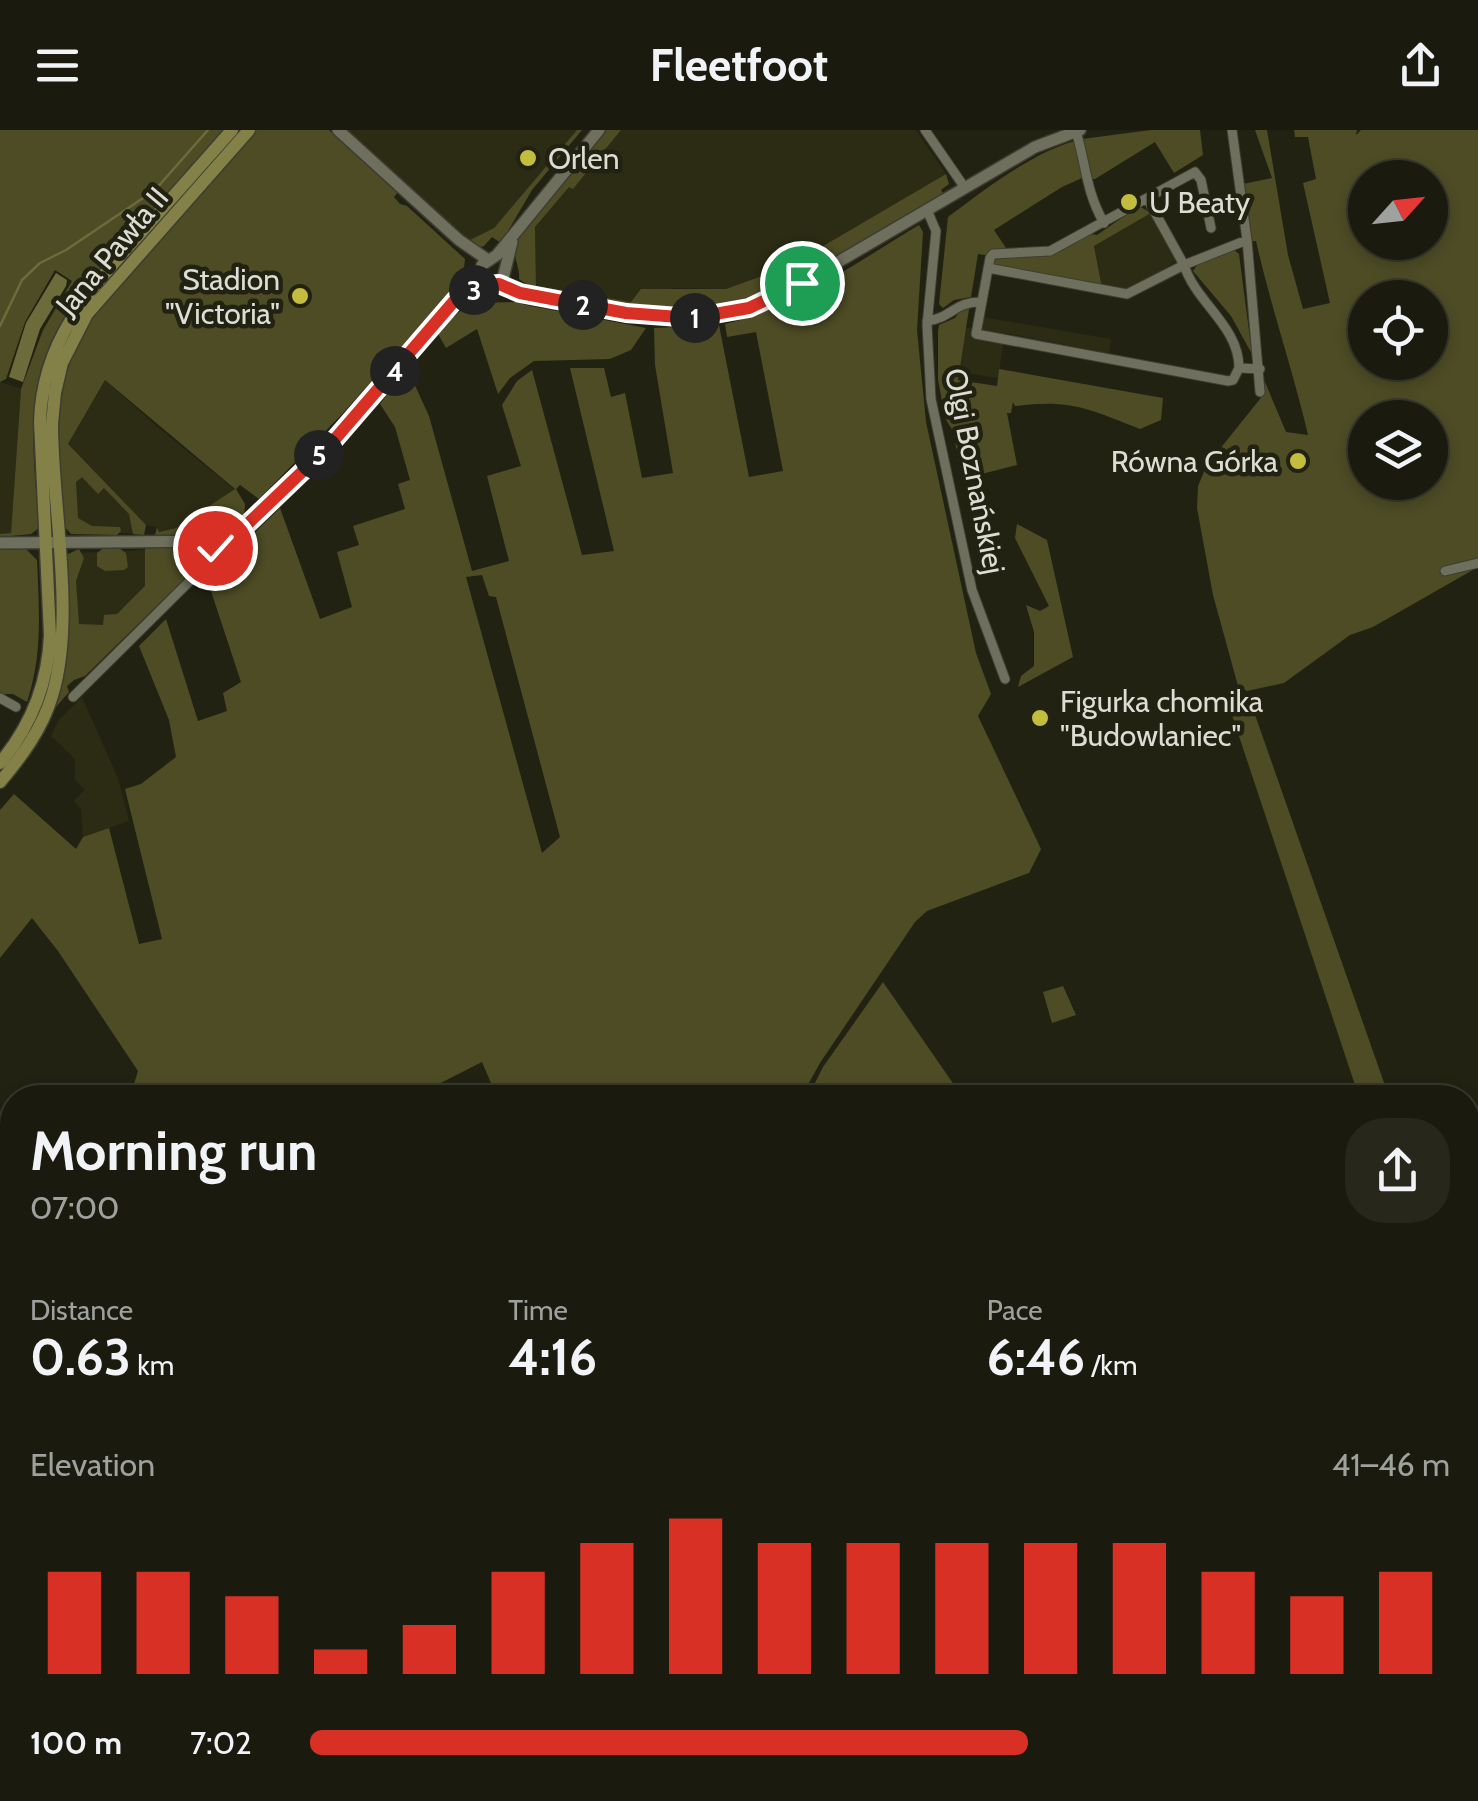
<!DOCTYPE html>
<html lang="en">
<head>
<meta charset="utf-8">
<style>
  :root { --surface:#1a1a0e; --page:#27271c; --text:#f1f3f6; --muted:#9fa19e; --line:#38382e; --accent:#d93025 }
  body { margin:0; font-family:Cabin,sans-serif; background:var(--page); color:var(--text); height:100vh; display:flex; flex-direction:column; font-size:38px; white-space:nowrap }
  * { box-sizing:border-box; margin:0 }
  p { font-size:32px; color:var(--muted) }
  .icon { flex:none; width:55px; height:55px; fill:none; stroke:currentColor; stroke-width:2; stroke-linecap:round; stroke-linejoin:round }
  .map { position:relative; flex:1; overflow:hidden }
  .sheet { position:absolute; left:0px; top:955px; width:1480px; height:718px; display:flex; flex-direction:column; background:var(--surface); border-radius:40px 40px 0 0; box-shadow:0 5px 15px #0003,0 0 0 2px var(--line) }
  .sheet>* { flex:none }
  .needle { width:65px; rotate:63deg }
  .tools { position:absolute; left:1348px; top:30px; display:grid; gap:20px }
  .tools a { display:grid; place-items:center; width:100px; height:100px; border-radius:50%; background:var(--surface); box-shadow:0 5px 15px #0003,0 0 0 2px var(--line); font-size:50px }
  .pin { position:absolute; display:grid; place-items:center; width:85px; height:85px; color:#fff; margin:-42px; border:5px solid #fff; border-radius:50%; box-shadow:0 2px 10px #0007 }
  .km { position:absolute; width:50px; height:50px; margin:-25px; border-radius:50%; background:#222; color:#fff; font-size:28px; line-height:50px; text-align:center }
  .round { display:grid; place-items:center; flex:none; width:105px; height:105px; border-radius:40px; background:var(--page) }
  .summary { display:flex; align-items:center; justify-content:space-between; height:170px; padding:0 30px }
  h1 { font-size:55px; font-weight:800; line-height:75px }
  .figures { display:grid; grid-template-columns:repeat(3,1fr); gap:15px; height:170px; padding:10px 30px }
  .figures div { display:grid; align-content:center }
  .figures b { font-size:50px; font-weight:800 }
  .figures small { font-size:28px; font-weight:400 }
  .figures p { font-size:28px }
  .chart { height:280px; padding:20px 30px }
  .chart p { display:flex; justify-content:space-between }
  .chart svg { width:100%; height:180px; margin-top:10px; stroke:var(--accent); stroke-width:6 }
  ul { padding:0 30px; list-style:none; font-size:32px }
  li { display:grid; grid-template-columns:160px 120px 1fr; align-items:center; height:75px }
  li i { height:25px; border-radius:12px; background:var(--accent) }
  header { display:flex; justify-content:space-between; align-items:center; height:130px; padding:0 30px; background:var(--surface); font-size:45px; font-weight:800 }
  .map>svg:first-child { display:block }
</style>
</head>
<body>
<header><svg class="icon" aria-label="menu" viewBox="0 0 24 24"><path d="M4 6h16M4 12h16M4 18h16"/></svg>Fleetfoot<svg class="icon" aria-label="share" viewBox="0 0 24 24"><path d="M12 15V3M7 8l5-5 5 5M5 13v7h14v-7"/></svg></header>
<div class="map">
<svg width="1478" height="1671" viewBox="0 0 1478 1671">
  <rect width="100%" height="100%" fill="#222213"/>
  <path fill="#2c2c15" d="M 346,0 L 577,0 L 494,98 L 468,111 Z
    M 621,0 L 916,0 L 946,44 L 789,136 L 726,159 L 673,158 L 631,172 L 536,156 L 535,97 L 569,56 L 573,58 Z
    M 1151,83 L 1177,130 L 1133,161 L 1102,158 L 1094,116 Z
    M 976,186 L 1111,209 L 1109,223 L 1005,203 L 998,248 L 959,242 L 965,198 L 974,198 Z
    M 105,250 L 159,298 L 235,360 L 176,398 L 159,402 L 157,397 L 146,395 L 143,403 L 87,403 L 71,394 L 68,314 Z
    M 0,252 L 21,259 L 11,404 L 0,404 Z
    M 155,420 L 183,420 L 76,525 L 73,423 Z
    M 82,567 L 118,648 L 129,691 L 83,707 L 81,679 L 74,671 L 85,659 L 75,650 L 75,629 L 51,606 L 58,591 Z"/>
  <path fill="#4d4c25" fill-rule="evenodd" d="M 0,0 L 226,0 C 196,33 167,65 138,98 C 94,146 48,192 37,259 C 29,304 36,353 39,398 L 31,404 L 0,407 L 0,404 L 11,403 L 21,259 L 43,200 L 72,151 L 55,140 L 25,192 L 6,249 L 0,252 Z
    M 254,0 L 329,0 L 398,62 L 394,67 L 400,74 L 407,76 L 465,129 L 463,147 L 345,281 L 259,369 L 240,355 L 236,359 L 245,374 L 244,389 L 225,404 L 155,405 L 157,397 L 159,402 L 176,398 L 235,359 L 105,250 L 68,314 L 146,395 L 144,405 L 133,404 L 129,384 L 104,358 L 98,364 L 82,347 L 76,352 L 78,388 L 92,396 L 120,397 L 121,401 L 117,405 L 71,404 L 63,395 C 59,317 49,265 87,193 Z
    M 577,0 L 582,0 L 532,60 L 501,113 L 492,107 L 484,116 L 476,118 L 468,111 L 494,98 Z
    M 606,0 L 621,0 L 573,59 L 569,57 L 535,97 L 536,156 L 631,172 L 641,159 L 726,159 L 789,136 L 946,44 L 949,54 L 941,60 L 944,65 C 877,104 774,179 697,184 C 664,186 631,180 598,174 C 570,168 543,167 519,149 C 520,138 514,129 515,119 C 518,94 587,23 606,0 Z
    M 1151,0 L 1200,0 L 1203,25 L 1174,43 L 1155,12 L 1095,49 L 1089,49 L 1082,9 Z
    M 1255,0 L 1267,0 L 1288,125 L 1303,179 L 1330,173 L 1303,53 L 1316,49 L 1308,7 L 1295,7 L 1294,0 L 1357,0 L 1356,5 L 1361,0 L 1478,0 L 1478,437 L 1373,497 L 1350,505 L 1284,553 L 1247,561 L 1238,556 L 1213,465 L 1197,378 L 1198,356 L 1206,337 L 1215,342 L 1207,335 L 1260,269 L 1265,252 L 1286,302 L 1308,305 C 1293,240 1271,178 1256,111 L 1250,111 L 1243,54 L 1272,48 ZM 1365,48 L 1430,48 L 1430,112 L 1365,112 ZM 1365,168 L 1430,168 L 1430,232 L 1365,232 ZM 1365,288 L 1430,288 L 1430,352 L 1365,352 Z
    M 1075,11 L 1082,48 L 1062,57 L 994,100 L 1006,118 L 1006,125 L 1039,125 L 1091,104 L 1097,105 L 1139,76 L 1151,83 L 1094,116 L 1102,158 L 993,137 L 992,126 L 978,124 L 971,167 L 954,170 L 943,178 L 939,174 L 948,87 C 983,61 1033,22 1075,11 Z
    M 919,95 L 923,102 L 917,200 L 926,292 L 976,523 L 991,564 L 978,586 L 1041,719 L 1029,743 L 927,781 L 915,792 L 820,933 L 801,967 L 497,967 L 482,932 L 413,967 L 130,967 L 138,941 L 58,821 L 32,788 L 0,828 L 0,680 L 14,664 L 76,719 L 83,707 L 109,698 L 139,814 L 162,809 L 125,659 L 141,654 L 176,627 L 169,590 L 139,516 L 166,489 L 198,591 L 227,581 L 223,563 L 241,552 L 207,449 L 280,378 L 320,489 L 352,477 L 337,422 L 359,415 L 353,396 L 405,379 L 398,354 L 410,350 L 395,297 L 380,274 L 407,238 L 429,286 L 472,441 L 509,431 L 487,346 L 521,336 L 502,275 L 517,251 L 532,240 L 582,425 L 614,421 L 570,238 L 604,238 L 611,267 L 625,263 L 642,348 L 673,343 L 655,235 L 654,198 L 719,195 L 749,347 L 783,341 L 756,202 L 727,207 L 725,194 C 796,177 857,132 919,95 ZM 482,445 L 489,466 L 496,467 L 560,707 L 542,723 L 466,447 Z
    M 1233,119 L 1239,124 L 1252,224 L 1231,186 L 1193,141 L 1198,134 Z
    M 516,172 L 526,175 L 646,198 L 631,220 L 610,229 L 534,231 L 510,248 L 498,264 L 477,199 L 446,218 L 437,202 L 469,173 Z
    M 969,179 L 958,250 L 997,256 L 999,239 L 1163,268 L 1161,290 L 1140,299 C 1089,279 1071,269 1015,276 L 1013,272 L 1011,283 L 1007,283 L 1017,335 L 962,349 L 953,301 L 945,288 L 938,249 L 938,202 L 939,195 L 955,188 L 961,180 Z
    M 1017,394 L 1047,410 L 1073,527 L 1018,557 L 1021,546 L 1034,536 L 1034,502 L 1026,475 L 1040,481 L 1049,476 L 1015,408 Z
    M 106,416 L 119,418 L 126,423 L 128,437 L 124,440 L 105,441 L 97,436 L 97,423 Z
    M 150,416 L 201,416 L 206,417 L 209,425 L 85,546 L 74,550 L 67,556 L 69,562 L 56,577 C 69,526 67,477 66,425 L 79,419 L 84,428 L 76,451 L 79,494 L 103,495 L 104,485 L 117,484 L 145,456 L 145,419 Z
    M 26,419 L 37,430 C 39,480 43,524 27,572 L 13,564 L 0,564 L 0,420 Z
    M 1241,564 L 1257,566 L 1253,579 L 1389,967 L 1359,967 L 1228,573 Z
    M 883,852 L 959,962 L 964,967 L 808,967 L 823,937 Z
    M 1063,856 L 1076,885 L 1052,893 L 1043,862 Z
    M 12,1220 L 12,1660 L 525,1660 L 566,1671 L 0,1671 L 0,1230 Z
    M 1468,1244 L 1478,1274 L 1478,1376 L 1468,1336 Z
    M 1478,1531 L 1478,1671 L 1429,1671 L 1426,1660 L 1468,1660 L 1468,1534 Z"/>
  <path fill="#6c6b3b" d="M 56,143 L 67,150 L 66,156 L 40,199 L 23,252 L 9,247 L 26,193 Z"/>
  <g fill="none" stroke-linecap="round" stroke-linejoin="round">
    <path stroke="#6c6b3b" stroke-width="2.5" d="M 0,196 L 22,150 L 40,133 L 66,120 L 155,60 L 208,0"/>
    <g stroke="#3e3d33" stroke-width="11">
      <path id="street" d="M 925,0 L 965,58
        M 1232,0 L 1247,110 L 1260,262
        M 1076,1 C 1086,35 1086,62 1104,93
        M 1147,68 L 1195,42 L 1201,50 L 1211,98
        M 927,80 L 936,101 L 927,195 L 931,269 L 972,460 L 1005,549
        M 988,138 L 1127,164 L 1184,135 C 1196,173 1239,196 1239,238 L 1260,239
        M 927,191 C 952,188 955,171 982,172
        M 1239,238 L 1233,250 L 1228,251 L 976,204 L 990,128 L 993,124 L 1050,121 L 1147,68 L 1184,135 L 1247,110
        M 1445,441 L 1478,433
        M 73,567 L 210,431 L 215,423 L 215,411
        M 0,568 L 16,577"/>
    </g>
    <g stroke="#3e3d33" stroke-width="14">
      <path id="secondary" d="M 338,0 L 459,110 L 488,130
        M 499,154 L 520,163 L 652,188 L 692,188 L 737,181 L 802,153 L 1035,17 L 1080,0
        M 463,166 L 481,156 L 502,152 L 512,112
        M 0,413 L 224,411 L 234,408 L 346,297 L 480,144 L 482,135 L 497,125 L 599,0"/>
    </g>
    <g stroke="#3e3d33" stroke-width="15">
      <path id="primary" d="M 0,633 C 31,596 48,554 50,505 L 40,292 C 42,212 88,161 139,105 C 170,70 201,35 232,0
        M 0,652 C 22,626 42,599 52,566 C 76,490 52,375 52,294 L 55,263 L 62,233 L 87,184 L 249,0"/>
    </g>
    <use href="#street" stroke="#6f6f5d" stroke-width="9"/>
    <use href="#secondary" stroke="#6f6f5d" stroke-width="11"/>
    <use href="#primary" stroke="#838147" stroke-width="12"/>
  </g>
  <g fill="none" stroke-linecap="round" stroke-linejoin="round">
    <g stroke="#fff" stroke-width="20">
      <path id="route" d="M 215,418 L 215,411 L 235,406 L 329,316 L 455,170 L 481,156 L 499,154 L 520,163 L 626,183 L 692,188 L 749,178 L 802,153"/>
    </g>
    <use href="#route" stroke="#d93025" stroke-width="12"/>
  </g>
  <g fill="#c2bd3f" stroke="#222213" stroke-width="4">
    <circle cx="528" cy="28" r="10"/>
    <circle cx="1129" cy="72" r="10"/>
    <circle cx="300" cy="166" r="10"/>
    <circle cx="1298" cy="331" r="10"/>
    <circle cx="1040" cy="588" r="10"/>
  </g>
  <g text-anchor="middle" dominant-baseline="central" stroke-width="9" stroke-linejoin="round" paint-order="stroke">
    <g font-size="30" fill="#ddddd3" stroke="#222213" text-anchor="start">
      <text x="548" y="28">Orlen</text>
      <text x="1149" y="72">U Beaty</text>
      <text x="280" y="149" text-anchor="end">Stadion<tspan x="280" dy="34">"Victoria"</tspan></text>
      <text x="1278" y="331" text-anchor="end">Równa Górka</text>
      <text x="1060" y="571">Figurka chomika<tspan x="1060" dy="34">"Budowlaniec"</tspan></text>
    </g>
    <g font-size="30" fill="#ddddd3" stroke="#222213">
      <text transform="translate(112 121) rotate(-50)">Jana Pawła II</text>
      <text transform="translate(975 341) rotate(79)">Olgi Boznańskiej</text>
    </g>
  </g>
</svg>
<div class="tools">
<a><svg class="needle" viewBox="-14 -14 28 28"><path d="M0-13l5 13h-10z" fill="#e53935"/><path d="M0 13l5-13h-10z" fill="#9fa19e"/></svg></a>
<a><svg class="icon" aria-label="locate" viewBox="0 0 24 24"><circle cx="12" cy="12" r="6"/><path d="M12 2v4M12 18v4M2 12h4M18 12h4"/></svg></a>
<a><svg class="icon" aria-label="layers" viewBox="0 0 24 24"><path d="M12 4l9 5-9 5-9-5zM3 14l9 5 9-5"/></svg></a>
</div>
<div class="pin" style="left:802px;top:153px;background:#1e9e55"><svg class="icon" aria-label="arrive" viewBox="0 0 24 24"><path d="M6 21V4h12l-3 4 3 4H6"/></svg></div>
<div class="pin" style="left:215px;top:418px;background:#d93025"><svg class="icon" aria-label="check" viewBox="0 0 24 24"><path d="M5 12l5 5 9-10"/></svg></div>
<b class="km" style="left:695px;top:188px">1</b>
<b class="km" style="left:583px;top:175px">2</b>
<b class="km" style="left:474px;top:160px">3</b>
<b class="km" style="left:395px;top:241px">4</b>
<b class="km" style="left:319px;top:325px">5</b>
<section class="sheet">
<div class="summary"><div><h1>Morning run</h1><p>07:00</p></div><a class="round"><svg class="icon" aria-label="share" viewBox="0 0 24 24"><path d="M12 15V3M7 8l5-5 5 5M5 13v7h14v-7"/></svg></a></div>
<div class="figures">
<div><p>Distance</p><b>0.63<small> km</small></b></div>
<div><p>Time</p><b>4:16</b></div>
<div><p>Pace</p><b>6:46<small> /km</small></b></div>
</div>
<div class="chart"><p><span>Elevation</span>41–46 m</p>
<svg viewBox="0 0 160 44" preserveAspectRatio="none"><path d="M5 44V19M15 44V19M25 44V25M35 44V38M45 44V32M55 44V19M65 44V12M75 44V6M85 44V12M95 44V12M105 44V12M115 44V12M125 44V12M135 44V19M145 44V25M155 44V19"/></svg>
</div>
<ul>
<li><b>100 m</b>7:02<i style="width:63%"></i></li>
</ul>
</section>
</div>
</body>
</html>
